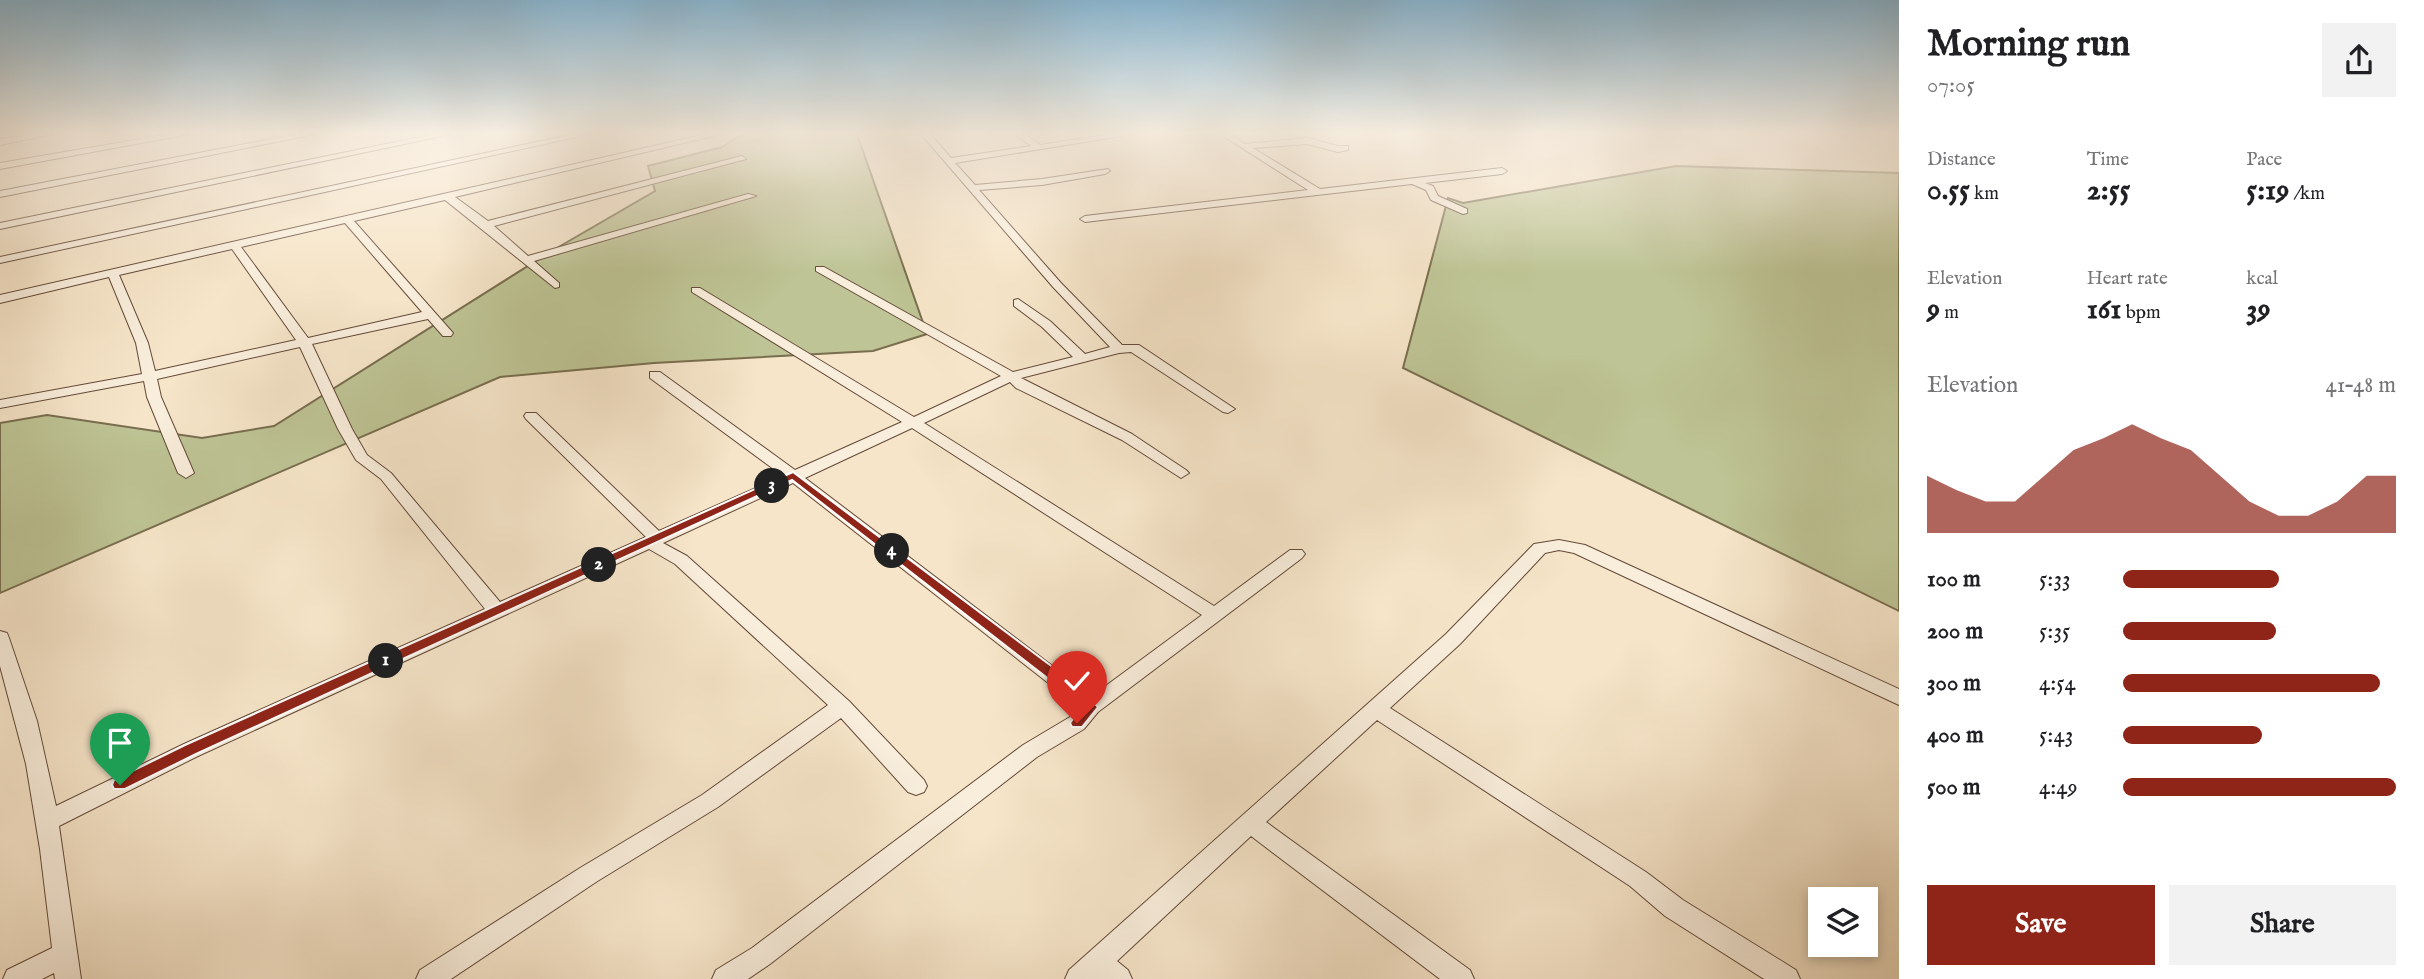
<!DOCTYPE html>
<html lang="en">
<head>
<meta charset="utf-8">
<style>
  :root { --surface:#fff; --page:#f2f2f2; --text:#202124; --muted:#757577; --accent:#8f2418 }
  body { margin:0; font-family:"IM FELL English",serif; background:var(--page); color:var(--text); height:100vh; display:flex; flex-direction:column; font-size:26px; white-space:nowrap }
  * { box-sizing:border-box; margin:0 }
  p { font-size:23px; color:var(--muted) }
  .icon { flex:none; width:38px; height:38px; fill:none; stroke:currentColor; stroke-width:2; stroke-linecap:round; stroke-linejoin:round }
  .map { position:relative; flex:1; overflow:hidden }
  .panel { display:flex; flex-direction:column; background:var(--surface); width:525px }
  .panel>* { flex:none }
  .controls { position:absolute; left:1808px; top:887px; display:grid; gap:14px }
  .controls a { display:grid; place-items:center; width:70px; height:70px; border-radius:0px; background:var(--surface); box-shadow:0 4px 10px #0003; font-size:35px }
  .pin { position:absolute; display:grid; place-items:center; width:60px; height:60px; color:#fff; margin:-72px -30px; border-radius:50% 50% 50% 0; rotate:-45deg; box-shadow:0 0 7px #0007 }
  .pin .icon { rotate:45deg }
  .km { position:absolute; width:35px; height:35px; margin:-18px; border-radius:50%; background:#222; color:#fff; font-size:19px; line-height:35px; text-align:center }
  .round { display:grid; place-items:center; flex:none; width:74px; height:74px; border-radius:0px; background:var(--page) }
  .summary { display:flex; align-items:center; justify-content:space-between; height:119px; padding:0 28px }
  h1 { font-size:38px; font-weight:800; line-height:52px }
  .metrics { display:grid; grid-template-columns:repeat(3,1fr); gap:10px; height:119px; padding:7px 28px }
  .metrics div { display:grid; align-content:center }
  .metrics b { font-size:30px; font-weight:800 }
  .metrics small { font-size:19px; font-weight:400 }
  .metrics p { font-size:19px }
  .chart { height:196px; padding:14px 28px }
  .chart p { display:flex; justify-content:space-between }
  .chart svg { width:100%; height:126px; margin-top:7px; fill:var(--accent); opacity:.7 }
  .cta { display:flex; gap:14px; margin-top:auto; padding:14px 28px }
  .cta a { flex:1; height:80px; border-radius:0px; background:var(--accent); color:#fff; font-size:28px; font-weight:800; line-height:80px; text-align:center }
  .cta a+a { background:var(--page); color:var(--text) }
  ul { padding:0 28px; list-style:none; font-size:23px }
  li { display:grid; grid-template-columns:112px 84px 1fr; align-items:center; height:52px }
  li i { height:18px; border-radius:9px; background:var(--accent) }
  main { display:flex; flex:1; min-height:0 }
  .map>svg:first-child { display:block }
</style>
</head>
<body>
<main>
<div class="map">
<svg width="1899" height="979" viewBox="0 0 1899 979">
  <rect width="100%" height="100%" fill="#f6e5c9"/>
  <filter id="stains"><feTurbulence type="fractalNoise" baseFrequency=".00286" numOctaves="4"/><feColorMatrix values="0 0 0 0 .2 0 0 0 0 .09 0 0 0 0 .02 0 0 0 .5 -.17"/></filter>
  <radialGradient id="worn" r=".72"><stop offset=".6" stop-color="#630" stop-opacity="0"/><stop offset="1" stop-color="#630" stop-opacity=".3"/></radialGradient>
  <path fill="#bec495" stroke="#796e4f" stroke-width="2" d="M 743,134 L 857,134 L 927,334 L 873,351 L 654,363 L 500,377 L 0,593 L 0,423 L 47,415 L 202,438 L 274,426 L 550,252 L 655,191 L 648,166 L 722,147 Z
    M 1676,166 L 1899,173 L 1899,611 L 1403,368 L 1448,198 L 1463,203 Z"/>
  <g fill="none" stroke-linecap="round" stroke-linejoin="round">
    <g stroke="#644a39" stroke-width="2">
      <path id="minor" d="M 33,134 L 53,134 L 0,145 L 0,139 Z
        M 170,134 L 190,134 L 0,169 L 0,163 Z
        M 298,134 L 316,134 L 0,197 L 0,191 Z
        M 435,134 L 452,134 L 0,229 L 0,223 Z
        M 574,134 L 590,134 L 0,263 L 0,257 Z
        M 706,134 L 722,134 L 455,197 L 488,221 L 742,156 L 746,159 L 494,226 L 528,256 L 748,194 L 756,196 L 534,261 L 559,283 L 559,287 L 555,288 L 445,200 L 354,221 L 453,333 L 451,336 L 443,336 L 428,319 L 312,344 L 352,429 L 367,455 L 391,473 L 500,602 L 646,537 L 526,419 L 524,416 L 526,413 L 536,413 L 659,531 L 783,476 L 650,378 L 650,372 L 660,372 L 795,470 L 902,422 L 692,292 L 692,288 L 700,288 L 914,417 L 1001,376 L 816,271 L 816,267 L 824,267 L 1013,372 L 1073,357 L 1042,327 L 1014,306 L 1014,300 L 1018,299 L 1050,321 L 1085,354 L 1110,347 L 1053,287 L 921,134 L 930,134 L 951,158 L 1031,146 L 1015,134 L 1025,134 L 1040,145 L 1112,134 L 1134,134 L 955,163 L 975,185 L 1042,179 L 1108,169 L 1110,171 L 1105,174 L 1042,185 L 979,190 L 1061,283 L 1122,345 L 1139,345 L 1235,409 L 1228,413 L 1223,412 L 1131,352 L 1119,353 L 1021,378 L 1132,434 L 1186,470 L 1189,473 L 1181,478 L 1122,440 L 1016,388 L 1010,382 L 924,423 L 1214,606 L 1290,550 L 1302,550 L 1305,554 L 1302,558 L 1098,712 L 1084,729 L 1037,757 L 770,964 L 748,979 L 712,979 L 716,970 L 752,948 L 1023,745 L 1070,717 L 1079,707 L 793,483 L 663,543 L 687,556 L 849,701 L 924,780 L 927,786 L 924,792 L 916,795 L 908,792 L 841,718 L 718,807 L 596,882 L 451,979 L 416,979 L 420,970 L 580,868 L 702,795 L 828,705 L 675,564 L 649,549 L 198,756 L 59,826 L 81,979 L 55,979 L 54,973 L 42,979 L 3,979 L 7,970 L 52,948 L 40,849 L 26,764 L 0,666 L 0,631 L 7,633 L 9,638 L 37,721 L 56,806 L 184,744 L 485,609 L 381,479 L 356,460 L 338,429 L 300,347 L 157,379 L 161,397 L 194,473 L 186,478 L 178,473 L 147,397 L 144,381 L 0,408 L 0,400 L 142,374 L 136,343 L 109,277 L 0,303 L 0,295 ZM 345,223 L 422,312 L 308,338 L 241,247 ZM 232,249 L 296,340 L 155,371 L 148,343 L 119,275 ZM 912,428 L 1202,615 L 1092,696 L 805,478 Z
        M 1220,134 L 1230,134 L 1245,144 L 1307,138 L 1338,146 L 1348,146 L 1348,150 L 1338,152 L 1307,144 L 1253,148 L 1320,189 L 1502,168 L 1507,171 L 1502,174 L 1425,183 L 1433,186 L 1438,196 L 1467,209 L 1467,213 L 1463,214 L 1431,200 L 1426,190 L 1412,184 L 1085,222 L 1080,219 L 1085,216 L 1308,190 Z
        M 1559,540 L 1585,545 L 1899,689 L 1899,705 L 1574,553 L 1559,550 L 1545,553 L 1460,644 L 1390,708 L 1646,872 L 1683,900 L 1796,970 L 1800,979 L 1764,979 L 1665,916 L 1630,886 L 1377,720 L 1266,822 L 1470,970 L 1474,979 L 1440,979 L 1251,836 L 1117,961 L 1128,970 L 1132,979 L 1065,979 L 1069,970 L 1446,634 L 1534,544 Z"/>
    </g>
    <use href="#minor" fill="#f9eedc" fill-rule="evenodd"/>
  </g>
  <linearGradient id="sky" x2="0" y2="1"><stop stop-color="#8ab8d4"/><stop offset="0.49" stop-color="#fbf3e7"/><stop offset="1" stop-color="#fbf3e7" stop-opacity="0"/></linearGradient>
  <rect width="1899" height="271" fill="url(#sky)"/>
  <path fill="#8f2418" stroke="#fff" stroke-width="2" d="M 793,472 L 1078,686 L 1098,707 L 1082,727 L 1072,727 L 1070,723 L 1082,707 L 1068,694 L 792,480 L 196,754 L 125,789 L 114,789 L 112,785 L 114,780 L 185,745 Z"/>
  <rect width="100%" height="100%" filter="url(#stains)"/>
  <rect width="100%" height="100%" fill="url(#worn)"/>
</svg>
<div class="controls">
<a><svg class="icon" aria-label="layers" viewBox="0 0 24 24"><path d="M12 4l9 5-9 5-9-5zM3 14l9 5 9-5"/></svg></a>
</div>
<div class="pin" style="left:120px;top:785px;background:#1e9e55"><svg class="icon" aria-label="arrive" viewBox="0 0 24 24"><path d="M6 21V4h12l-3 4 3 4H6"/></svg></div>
<div class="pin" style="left:1077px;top:723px;background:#d93025"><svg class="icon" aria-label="check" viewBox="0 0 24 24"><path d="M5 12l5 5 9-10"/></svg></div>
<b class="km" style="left:386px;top:661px">1</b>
<b class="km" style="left:599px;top:565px">2</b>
<b class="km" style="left:772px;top:486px">3</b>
<b class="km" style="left:892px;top:551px">4</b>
</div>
<section class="panel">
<div class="summary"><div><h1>Morning run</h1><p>07:05</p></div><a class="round"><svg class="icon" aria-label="share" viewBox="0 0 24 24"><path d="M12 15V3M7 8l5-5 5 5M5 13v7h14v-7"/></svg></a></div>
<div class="metrics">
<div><p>Distance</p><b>0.55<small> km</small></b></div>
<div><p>Time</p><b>2:55</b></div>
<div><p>Pace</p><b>5:19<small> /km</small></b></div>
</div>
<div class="metrics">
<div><p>Elevation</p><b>9<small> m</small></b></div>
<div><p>Heart rate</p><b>161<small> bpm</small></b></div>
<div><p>kcal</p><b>39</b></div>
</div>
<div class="chart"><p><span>Elevation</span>41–48 m</p>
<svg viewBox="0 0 160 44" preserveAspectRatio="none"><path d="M0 44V24L10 29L20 33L30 33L40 24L50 15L60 11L70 6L80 11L90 15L100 24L110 33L120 38L130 38L140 33L150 24L160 24V44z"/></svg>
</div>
<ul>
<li><b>100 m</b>5:33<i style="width:57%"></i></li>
<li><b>200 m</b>5:35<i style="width:56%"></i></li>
<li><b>300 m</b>4:54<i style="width:94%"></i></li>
<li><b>400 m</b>5:43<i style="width:51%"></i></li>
<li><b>500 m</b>4:49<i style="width:100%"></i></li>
</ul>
<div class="cta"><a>Save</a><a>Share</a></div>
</section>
</main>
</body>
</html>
